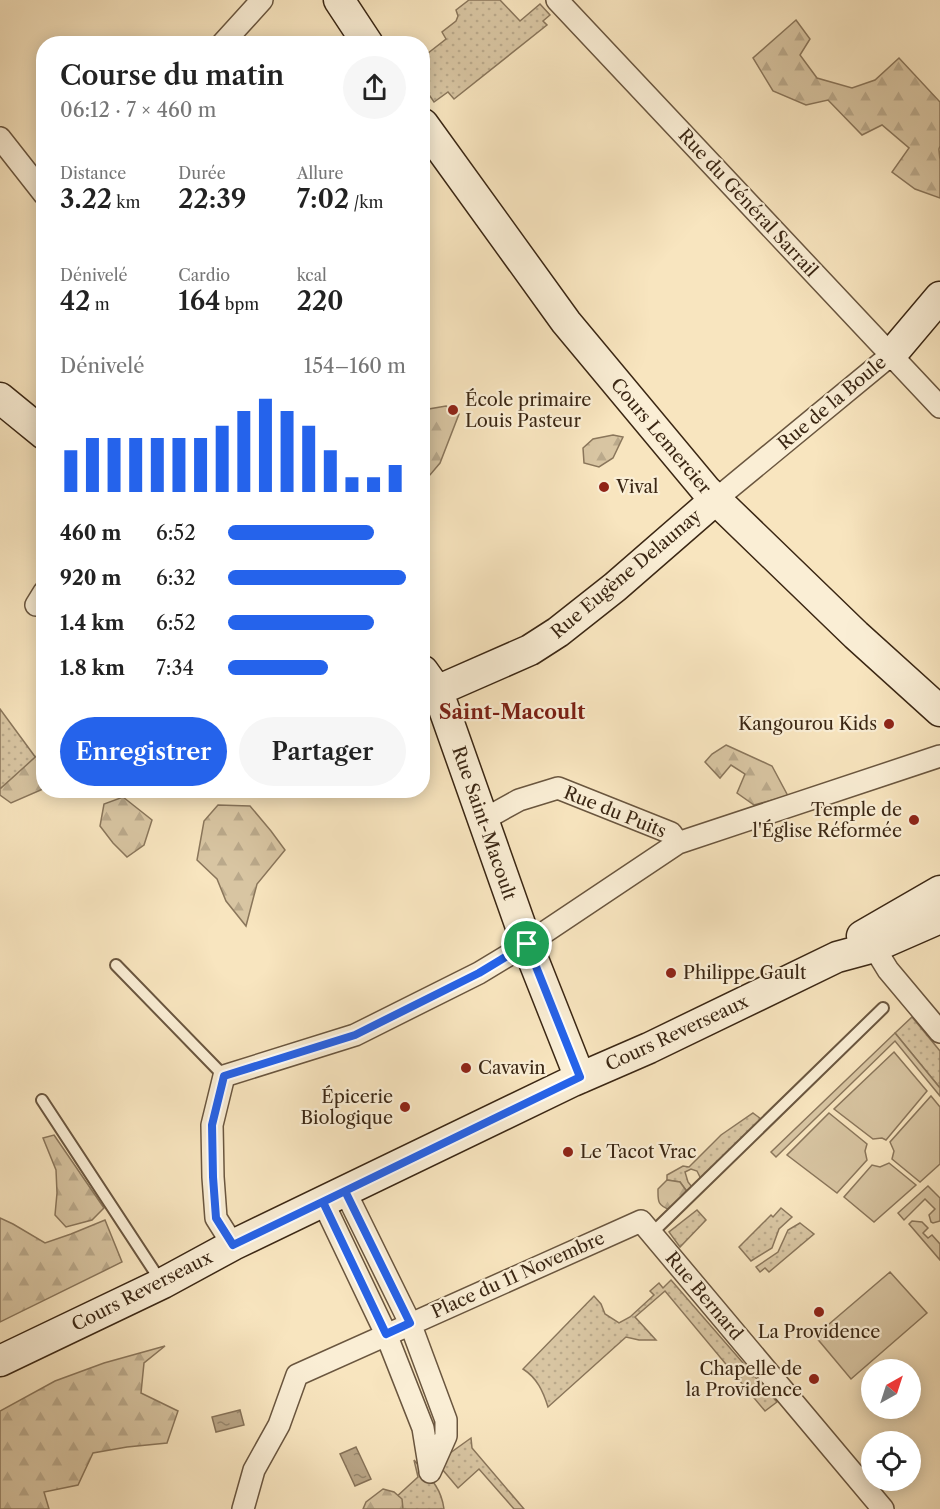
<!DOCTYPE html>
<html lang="fr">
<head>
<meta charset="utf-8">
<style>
  :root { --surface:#fff; --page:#f6f6f6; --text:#222; --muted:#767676; --accent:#2563eb }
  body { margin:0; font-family:"Libre Caslon Text",serif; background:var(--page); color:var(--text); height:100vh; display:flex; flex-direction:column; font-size:22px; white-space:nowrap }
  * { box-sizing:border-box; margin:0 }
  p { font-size:20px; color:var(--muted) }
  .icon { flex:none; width:33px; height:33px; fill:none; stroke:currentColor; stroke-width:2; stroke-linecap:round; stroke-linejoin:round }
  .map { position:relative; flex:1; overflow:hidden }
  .side { position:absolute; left:36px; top:36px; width:394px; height:762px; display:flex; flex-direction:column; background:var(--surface); border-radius:24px; box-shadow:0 3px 15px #0003 }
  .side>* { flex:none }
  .needle { width:39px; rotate:39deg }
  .buttons { position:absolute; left:861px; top:1359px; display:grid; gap:12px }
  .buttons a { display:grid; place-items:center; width:60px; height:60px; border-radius:50%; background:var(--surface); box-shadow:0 3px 15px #0003; font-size:30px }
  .pin { position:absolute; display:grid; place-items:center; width:51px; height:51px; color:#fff; margin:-26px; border:3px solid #fff; border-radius:50%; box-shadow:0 2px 6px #0007 }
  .round { display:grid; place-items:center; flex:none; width:63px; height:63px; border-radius:32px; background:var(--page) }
  .overview { display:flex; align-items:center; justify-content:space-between; height:102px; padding:0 24px }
  h1 { font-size:27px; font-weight:600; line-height:45px }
  .stats { display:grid; grid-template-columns:repeat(3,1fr); gap:9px; height:102px; padding:6px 24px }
  .stats div { display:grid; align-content:center }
  .stats b { font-size:26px; font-weight:600 }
  .stats small { font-size:16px; font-weight:400 }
  .stats p { font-size:16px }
  .chart { height:168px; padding:12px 24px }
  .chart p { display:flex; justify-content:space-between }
  .chart svg { width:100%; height:108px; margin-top:6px; stroke:var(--accent); stroke-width:6 }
  .primary-button { display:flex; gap:12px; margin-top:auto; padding:12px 24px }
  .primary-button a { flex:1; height:69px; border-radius:36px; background:var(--accent); color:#fff; font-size:24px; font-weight:600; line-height:69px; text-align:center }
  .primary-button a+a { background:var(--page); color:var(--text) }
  ul { padding:0 24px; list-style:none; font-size:20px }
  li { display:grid; grid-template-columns:96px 72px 1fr; align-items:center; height:45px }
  li i { height:15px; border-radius:8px; background:var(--accent) }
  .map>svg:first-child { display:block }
</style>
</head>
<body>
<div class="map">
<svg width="940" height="1509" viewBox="0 0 940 1509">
  <defs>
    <pattern id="grass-dots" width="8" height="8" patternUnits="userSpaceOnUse" patternTransform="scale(1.5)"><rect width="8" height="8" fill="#d8c5a2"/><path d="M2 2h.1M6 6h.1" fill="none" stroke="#baa98b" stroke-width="1.8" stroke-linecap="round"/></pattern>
    <pattern id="forest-firs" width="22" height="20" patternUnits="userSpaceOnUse" patternTransform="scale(1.5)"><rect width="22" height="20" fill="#d8c5a2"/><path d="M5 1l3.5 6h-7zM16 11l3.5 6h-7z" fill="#baa98b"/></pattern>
    <pattern id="water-ripples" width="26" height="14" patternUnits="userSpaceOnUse" patternTransform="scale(1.5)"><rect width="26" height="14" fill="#b8a485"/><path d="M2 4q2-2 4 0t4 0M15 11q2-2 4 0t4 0" fill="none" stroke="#97866c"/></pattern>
  </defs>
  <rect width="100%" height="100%" fill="#f8e5bf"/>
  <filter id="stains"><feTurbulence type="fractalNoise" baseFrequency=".00333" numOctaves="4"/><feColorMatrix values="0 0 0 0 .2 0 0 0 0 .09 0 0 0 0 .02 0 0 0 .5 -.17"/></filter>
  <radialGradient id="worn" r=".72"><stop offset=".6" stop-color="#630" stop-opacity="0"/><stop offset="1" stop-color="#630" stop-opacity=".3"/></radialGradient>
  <path fill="url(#grass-dots)" stroke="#8a765b" stroke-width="1.5" d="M 469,0 L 500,0 L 520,21 L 540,4 L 550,15 L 543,21 L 547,25 L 454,99 L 448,92 L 434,102 L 423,86 L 423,57 L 446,39 L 442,32 L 456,21 L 458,16 L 456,10 Z
    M 0,709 L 36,758 L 0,789 Z
    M 912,1017 L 940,1051 L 940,1088 L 895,1033 Z
    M 753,1113 L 761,1119 L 701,1179 L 697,1171 L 691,1169 L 685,1172 L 688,1182 L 692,1187 L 688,1193 L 680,1182 L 667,1180 L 667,1175 L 683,1166 L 689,1167 L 721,1135 Z
    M 781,1208 L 792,1217 L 779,1229 L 772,1248 L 751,1261 L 739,1247 L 771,1215 L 773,1217 Z
    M 697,1210 L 706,1220 L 680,1247 L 669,1232 Z
    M 800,1223 L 814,1234 L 769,1272 L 765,1268 L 760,1272 L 756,1267 L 778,1252 L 788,1230 Z
    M 671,1280 L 777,1402 L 765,1411 L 665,1291 L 635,1317 L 656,1340 L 639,1340 L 626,1337 L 548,1407 C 543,1391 537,1378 523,1369 L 594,1296 L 601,1304 L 605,1314 L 619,1323 L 630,1317 L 654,1295 L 650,1291 L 659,1283 L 663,1288 Z
    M 471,1438 L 472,1448 L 524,1509 L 514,1509 L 479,1469 L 458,1488 L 442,1469 L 446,1456 Z
    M 414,1460 C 428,1476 441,1486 444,1509 L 383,1509 L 418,1477 Z"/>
  <path fill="url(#forest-firs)" stroke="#8a765b" stroke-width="1.5" d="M 796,20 L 810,39 L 800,55 L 817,78 L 852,88 L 875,80 L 899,58 L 940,102 L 940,146 L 939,149 L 940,160 L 940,198 L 915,189 L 892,172 L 909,148 L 882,125 L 862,135 L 828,100 L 806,105 L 773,91 L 753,58 Z
    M 446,406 L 459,414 L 440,463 L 430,475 L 423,478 L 423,410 Z
    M 613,435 L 623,437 L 613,458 L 599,467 L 584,463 L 583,448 L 593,439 Z
    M 726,745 L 772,766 L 788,796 L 754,805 L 737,793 L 745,774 L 731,765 L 720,778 L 705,762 L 712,754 Z
    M 43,750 L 43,789 L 11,803 L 0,795 L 0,789 Z
    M 123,797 L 152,820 L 144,845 L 127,857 L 113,843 L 100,826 L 104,804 Z
    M 218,805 L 250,806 L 271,831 L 285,850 L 257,884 L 246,926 L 226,901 L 217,879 L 197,860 L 204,821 Z
    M 54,1135 L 104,1208 L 92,1220 L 66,1227 L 55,1215 L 57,1193 L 56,1170 L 43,1138 Z
    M 667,1180 L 680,1182 L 688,1193 L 670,1210 C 657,1205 658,1201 658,1189 Z
    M 0,1218 L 13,1224 L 45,1243 L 71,1234 L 105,1220 L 122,1262 L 0,1322 Z
    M 165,1346 L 144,1363 L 141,1393 L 178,1411 L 167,1443 L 127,1447 L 93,1453 L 78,1485 L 44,1492 L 49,1509 L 0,1509 L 0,1411 L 55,1381 L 104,1363 Z
    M 383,1489 L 394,1492 L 402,1499 L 403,1509 L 363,1509 L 366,1502 Z"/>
  <path fill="#d8c5a2" stroke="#8a765b" stroke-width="1.5" d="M 895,1033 L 940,1088 L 940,1096 L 895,1041 L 776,1157 L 771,1152 Z
    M 894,1052 L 927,1091 L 886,1140 L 882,1138 L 873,1139 L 834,1109 Z
    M 931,1096 L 940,1107 L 940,1164 L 920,1182 L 892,1159 L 894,1151 L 890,1142 Z
    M 829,1113 L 867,1144 L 865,1151 L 867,1160 L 837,1193 L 787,1155 Z
    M 889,1163 L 916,1185 L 874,1222 L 844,1197 L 872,1165 L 880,1167 Z
    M 928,1186 L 940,1198 L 940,1221 L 933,1223 L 931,1222 L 929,1215 L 935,1209 L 925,1199 L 904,1220 L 898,1213 Z
    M 912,1221 L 922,1222 L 928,1228 L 923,1233 L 928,1238 L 932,1235 L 940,1244 L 940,1260 L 909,1224 Z
    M 890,1272 L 927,1313 L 851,1379 L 815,1336 Z"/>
  <path fill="url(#water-ripples)" stroke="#867258" stroke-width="1.5" d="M 240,1410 L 244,1425 L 216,1432 L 212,1417 Z
    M 356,1447 L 371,1479 L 355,1486 L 340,1454 Z"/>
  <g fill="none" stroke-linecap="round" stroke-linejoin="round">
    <g stroke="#6a563f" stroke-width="14">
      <path id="lane" d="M 116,965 L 224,1076
        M 42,1100 L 162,1283
        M 651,1234 L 883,1008"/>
    </g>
    <g stroke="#6a563f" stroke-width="24">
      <path id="street" d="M 557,0 L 940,407
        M 222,44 L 262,0
        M 0,138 L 44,194
        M 715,500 L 891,355
        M 36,605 L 44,592
        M 483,820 L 519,800 L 558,788 L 671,833 L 678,843
        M 875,938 L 872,941 L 872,944 L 888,970 L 940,1032
        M 345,1191 L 410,1323 L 446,1420 L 446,1436 L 430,1472
        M 323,1202 L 386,1334 L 423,1428 L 430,1471
        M 233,1245 L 216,1218 L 213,1177 L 212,1125 L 224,1076 L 355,1035 L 479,973 L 527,944 L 678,843 L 940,756
        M 243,1509 L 254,1470 L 279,1425 L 297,1375 L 641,1221 L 883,1509"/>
    </g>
    <g stroke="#3b2714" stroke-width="33">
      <path id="secondary" d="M 339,0 L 368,44
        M 423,124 L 566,322 L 706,490 L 856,635 L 940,711
        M 891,355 L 940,297
        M 0,398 L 44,434
        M 423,671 L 438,692 L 527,944 L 580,1078
        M 438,692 L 448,686 L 530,650 L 558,632 L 615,587 L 715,500
        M 862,936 L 940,891
        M 0,1361 L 163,1283 L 233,1245 L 573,1081 L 649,1048 L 837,957 L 874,947 L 940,918"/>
    </g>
    <use href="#lane" stroke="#faeed5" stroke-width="10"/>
    <use href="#street" stroke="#faeed5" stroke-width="21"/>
    <use href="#secondary" stroke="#faeed5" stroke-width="30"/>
  </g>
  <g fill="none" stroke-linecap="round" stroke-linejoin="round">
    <g stroke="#fff" stroke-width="12">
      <path id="route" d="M 527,944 L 479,973 L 355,1035 L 224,1076 L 212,1125 L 213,1177 L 216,1218 L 233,1245 L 345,1191 L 410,1323 L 386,1334 L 323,1202 L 345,1191 L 549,1092 L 580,1077 L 527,944"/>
    </g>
    <use href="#route" stroke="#2563eb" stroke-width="8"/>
  </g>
  <g fill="#8f2418" stroke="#faeed5" stroke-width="2">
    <circle cx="453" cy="410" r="6"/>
    <circle cx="604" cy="487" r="6"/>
    <circle cx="889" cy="724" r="6"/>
    <circle cx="914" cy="820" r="6"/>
    <circle cx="671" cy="973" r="6"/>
    <circle cx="466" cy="1068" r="6"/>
    <circle cx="405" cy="1107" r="6"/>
    <circle cx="568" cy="1152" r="6"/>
    <circle cx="819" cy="1312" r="6"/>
    <circle cx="814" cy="1379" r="6"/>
  </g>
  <g text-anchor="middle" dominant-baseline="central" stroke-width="4.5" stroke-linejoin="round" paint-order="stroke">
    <g font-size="18" fill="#3b2714" stroke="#faeed5">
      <text transform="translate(748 203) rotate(47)">Rue du Général Sarrail</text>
      <text transform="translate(832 403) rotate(-40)">Rue de la Boule</text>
      <text transform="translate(661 436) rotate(50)">Cours Lemercier</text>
      <text transform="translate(626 574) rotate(-40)">Rue Eugène Delaunay</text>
      <text transform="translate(615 812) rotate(22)">Rue du Puits</text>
      <text transform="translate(484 823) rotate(71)">Rue Saint-Macoult</text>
      <text transform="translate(677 1033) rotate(-25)">Cours Reverseaux</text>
      <text transform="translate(518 1275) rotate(-24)">Place du 11 Novembre</text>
      <text transform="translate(142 1291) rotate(-27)">Cours Reverseaux</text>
      <text transform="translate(704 1296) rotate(50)">Rue Bernard</text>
    </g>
    <g font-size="18" fill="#3b2714" stroke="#faeed5" text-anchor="start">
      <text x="465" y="400">École primaire<tspan x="465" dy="21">Louis Pasteur</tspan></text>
      <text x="616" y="487">Vival</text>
      <text x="877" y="724" text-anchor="end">Kangourou Kids</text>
      <text x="902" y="810" text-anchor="end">Temple de<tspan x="902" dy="21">l'Église Réformée</tspan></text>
      <text x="683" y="973">Philippe Gault</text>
      <text x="478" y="1068">Cavavin</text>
      <text x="393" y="1097" text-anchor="end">Épicerie<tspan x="393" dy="21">Biologique</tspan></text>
      <text x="580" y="1152">Le Tacot Vrac</text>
      <text x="819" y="1332" text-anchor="middle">La Providence</text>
      <text x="802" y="1369" text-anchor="end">Chapelle de<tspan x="802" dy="21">la Providence</tspan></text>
    </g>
    <g font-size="20" font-weight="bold" fill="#7a1f14" stroke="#faeed5">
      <text x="512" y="712">Saint-Macoult</text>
    </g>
  </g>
  <rect width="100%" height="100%" filter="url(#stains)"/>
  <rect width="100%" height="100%" fill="url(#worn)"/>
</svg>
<div class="buttons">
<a><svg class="needle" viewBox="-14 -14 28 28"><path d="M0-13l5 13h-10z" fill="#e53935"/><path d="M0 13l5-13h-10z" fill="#767676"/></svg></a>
<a><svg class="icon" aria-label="locate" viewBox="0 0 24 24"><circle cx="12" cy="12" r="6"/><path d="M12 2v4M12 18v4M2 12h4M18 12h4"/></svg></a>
</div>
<div class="pin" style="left:527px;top:944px;background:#1e9e55"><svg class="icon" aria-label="arrive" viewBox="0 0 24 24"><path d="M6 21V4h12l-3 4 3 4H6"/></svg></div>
<section class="side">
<div class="overview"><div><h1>Course du matin</h1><p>06:12 · 7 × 460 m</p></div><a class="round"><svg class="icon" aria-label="share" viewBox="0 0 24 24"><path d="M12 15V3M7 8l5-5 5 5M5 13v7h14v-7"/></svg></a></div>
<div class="stats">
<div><p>Distance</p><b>3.22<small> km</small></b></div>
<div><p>Durée</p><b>22:39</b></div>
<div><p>Allure</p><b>7:02<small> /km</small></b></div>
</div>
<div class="stats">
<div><p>Dénivelé</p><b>42<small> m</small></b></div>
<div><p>Cardio</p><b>164<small> bpm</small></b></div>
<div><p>kcal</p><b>220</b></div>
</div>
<div class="chart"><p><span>Dénivelé</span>154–160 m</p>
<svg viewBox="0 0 160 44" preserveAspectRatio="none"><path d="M5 44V27M15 44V22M25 44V22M35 44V22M45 44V22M55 44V22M65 44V22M75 44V17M85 44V11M95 44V6M105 44V11M115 44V17M125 44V27M135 44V38M145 44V38M155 44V33"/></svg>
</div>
<ul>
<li><b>460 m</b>6:52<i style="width:82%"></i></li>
<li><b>920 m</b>6:32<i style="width:100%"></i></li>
<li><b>1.4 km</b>6:52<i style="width:82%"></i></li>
<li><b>1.8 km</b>7:34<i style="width:56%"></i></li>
</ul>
<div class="primary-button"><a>Enregistrer</a><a>Partager</a></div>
</section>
</div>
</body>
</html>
